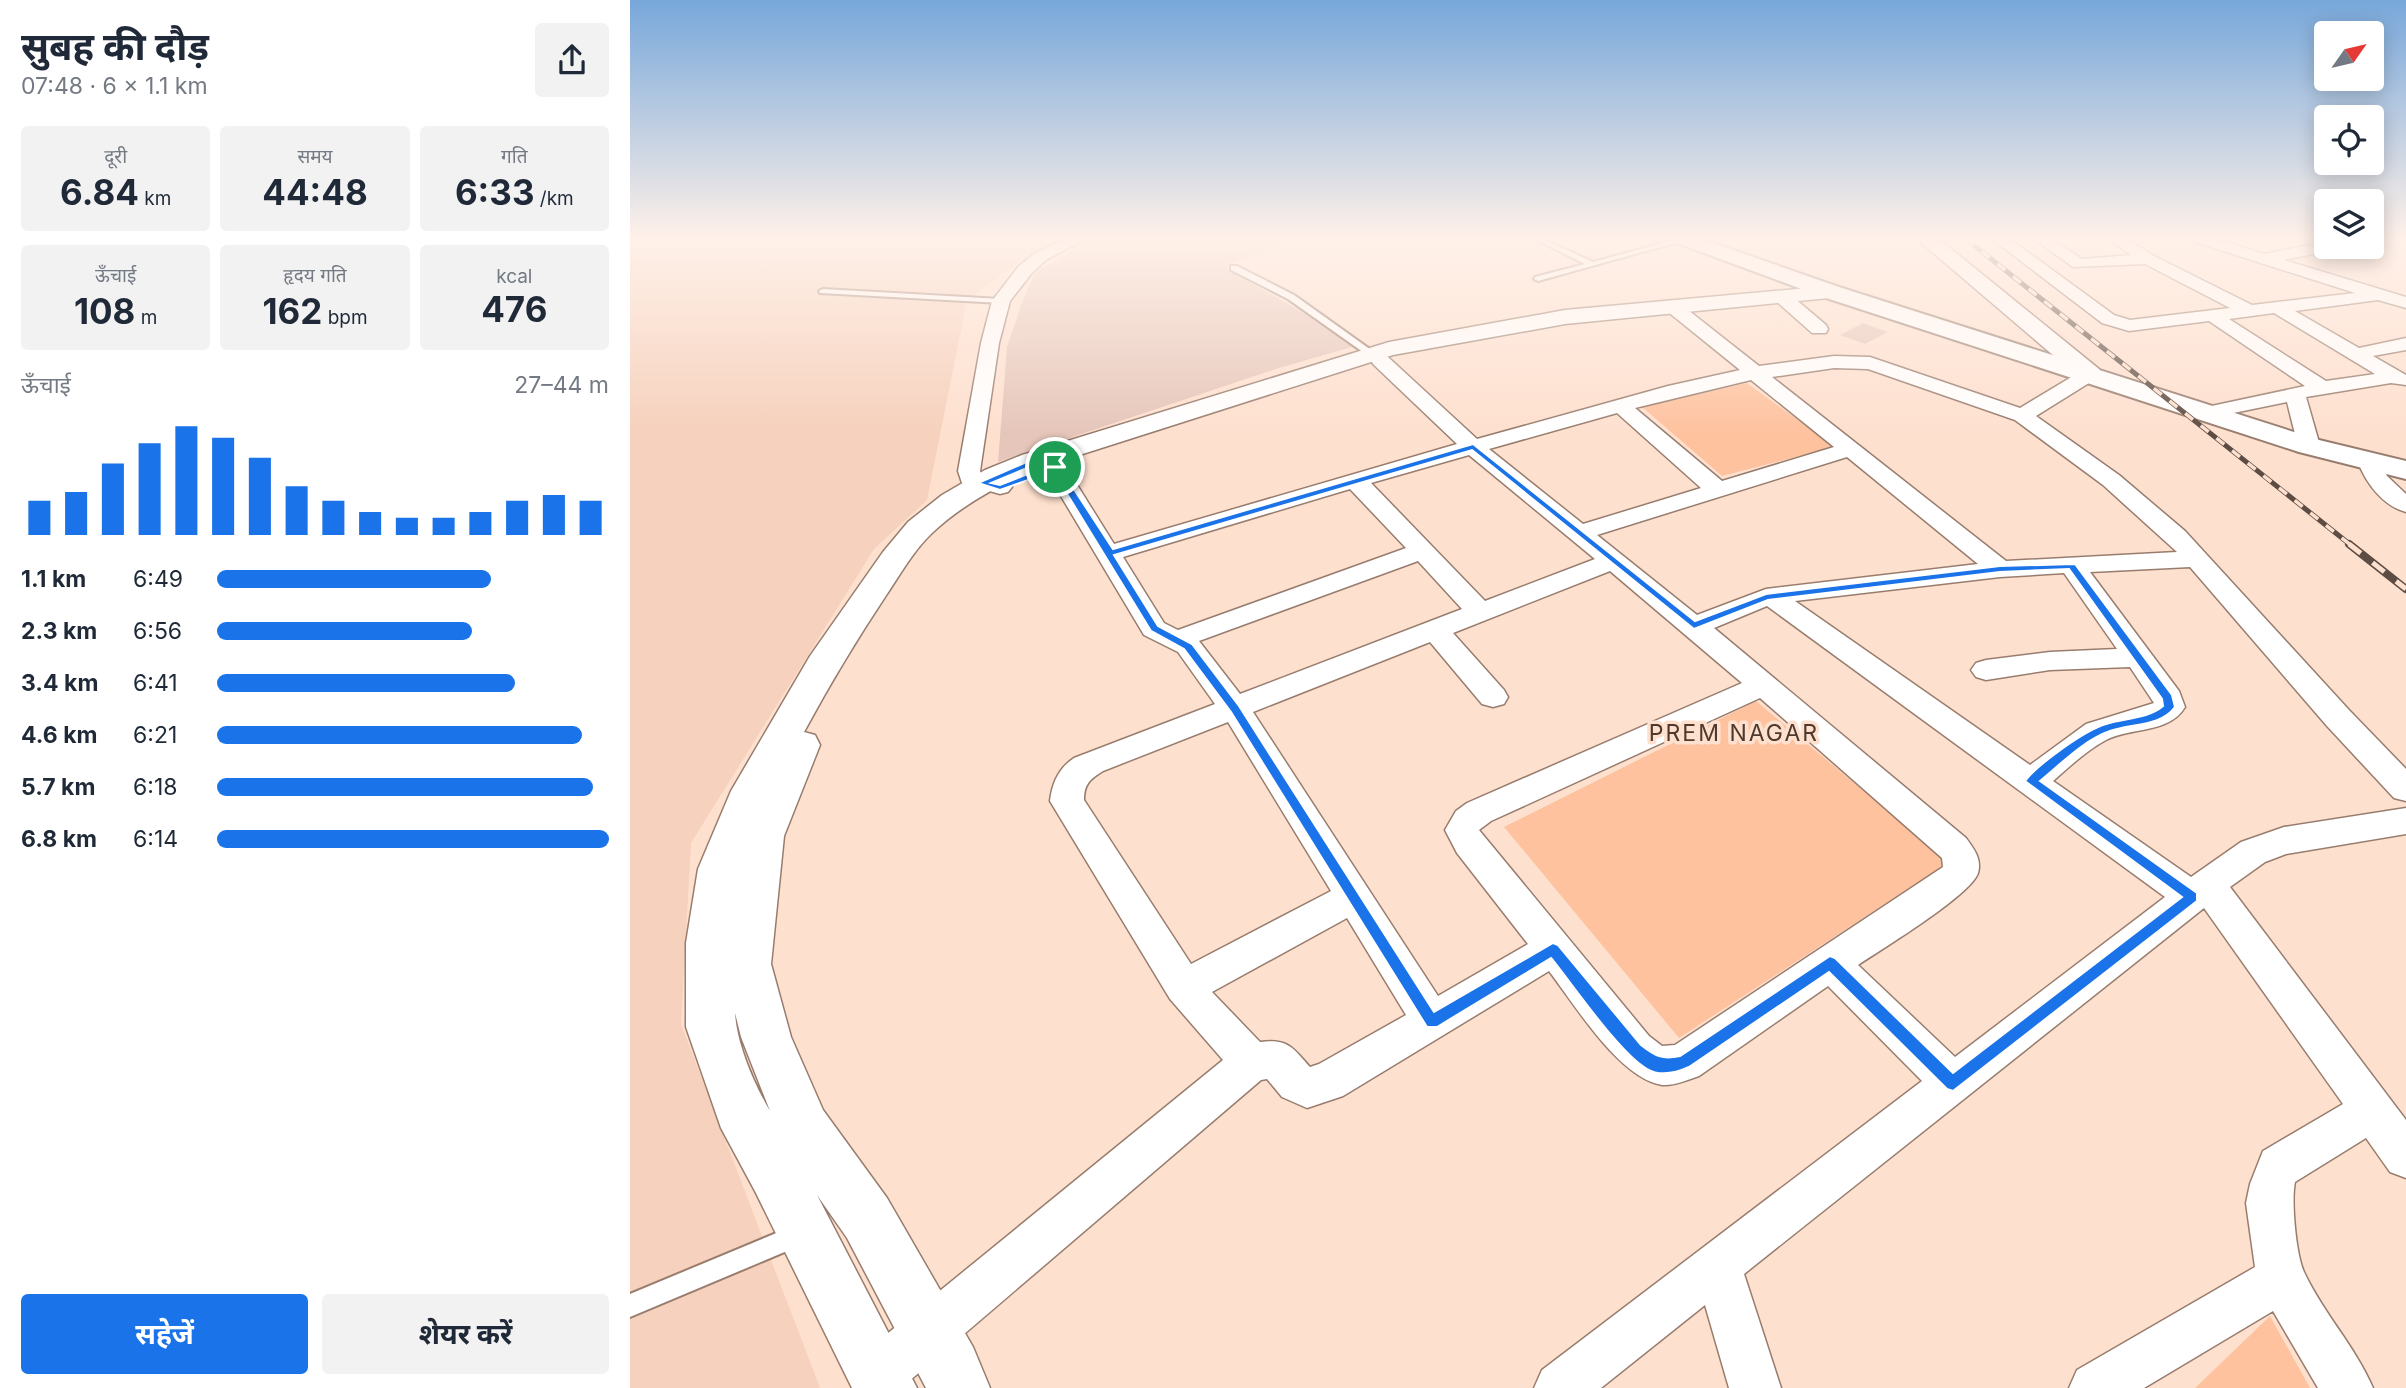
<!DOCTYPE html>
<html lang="hi">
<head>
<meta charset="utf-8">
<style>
  :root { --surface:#fff; --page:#f2f2f3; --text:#1f2937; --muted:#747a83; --accent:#1a73e8 }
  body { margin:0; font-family:Inter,"Noto Sans Devanagari",sans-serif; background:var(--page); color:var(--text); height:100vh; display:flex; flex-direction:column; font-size:26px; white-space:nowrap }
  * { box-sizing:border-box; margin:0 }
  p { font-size:23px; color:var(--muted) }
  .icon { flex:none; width:38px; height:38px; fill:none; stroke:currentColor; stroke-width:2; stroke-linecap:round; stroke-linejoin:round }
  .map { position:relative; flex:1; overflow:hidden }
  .side { display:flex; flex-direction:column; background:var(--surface); width:630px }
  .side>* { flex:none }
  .needle { width:46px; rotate:56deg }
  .controls { position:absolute; left:1684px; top:21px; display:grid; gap:14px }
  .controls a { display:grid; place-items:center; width:70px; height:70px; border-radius:7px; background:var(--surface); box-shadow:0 4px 18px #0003; font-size:35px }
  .pin { position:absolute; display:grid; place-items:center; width:60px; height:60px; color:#fff; margin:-30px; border:4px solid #fff; border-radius:50%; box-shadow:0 2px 7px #0007 }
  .round { display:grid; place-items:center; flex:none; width:74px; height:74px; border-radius:7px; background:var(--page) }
  .summary { display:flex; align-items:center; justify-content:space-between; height:119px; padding:0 21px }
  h1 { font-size:38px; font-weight:700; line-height:52px }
  .metrics { display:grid; grid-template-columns:repeat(3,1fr); gap:10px; height:119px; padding:7px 21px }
  .metrics div { display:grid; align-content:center; border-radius:7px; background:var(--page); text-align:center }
  .metrics b { font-size:35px; font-weight:700 }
  .metrics small { font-size:19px; font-weight:400 }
  .metrics p { font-size:19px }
  .chart { height:196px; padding:14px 21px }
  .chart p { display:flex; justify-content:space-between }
  .chart svg { width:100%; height:126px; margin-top:7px; stroke:var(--accent); stroke-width:6 }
  .primary-button { display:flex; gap:14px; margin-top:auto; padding:14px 21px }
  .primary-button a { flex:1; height:80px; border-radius:7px; background:var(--accent); color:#fff; font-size:28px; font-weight:700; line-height:80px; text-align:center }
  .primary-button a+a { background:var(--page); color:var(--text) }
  ul { padding:0 21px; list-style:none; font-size:23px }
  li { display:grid; grid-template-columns:112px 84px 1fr; align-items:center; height:52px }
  li i { height:18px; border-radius:9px; background:var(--accent) }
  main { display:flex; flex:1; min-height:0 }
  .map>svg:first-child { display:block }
</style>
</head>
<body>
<main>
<section class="side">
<div class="summary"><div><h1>सुबह की दौड़</h1><p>07:48 · 6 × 1.1 km</p></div><a class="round"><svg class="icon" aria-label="share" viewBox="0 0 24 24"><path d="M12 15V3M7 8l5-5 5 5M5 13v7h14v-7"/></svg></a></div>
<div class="metrics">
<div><p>दूरी</p><b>6.84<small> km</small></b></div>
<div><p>समय</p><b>44:48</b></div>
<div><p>गति</p><b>6:33<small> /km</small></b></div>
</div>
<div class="metrics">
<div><p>ऊँचाई</p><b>108<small> m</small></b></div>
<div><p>हृदय गति</p><b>162<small> bpm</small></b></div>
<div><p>kcal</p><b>476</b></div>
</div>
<div class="chart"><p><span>ऊँचाई</span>27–44 m</p>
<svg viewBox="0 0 160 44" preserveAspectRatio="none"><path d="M5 44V32M15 44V29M25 44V19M35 44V12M45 44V6M55 44V10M65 44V17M75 44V27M85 44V32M95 44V36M105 44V38M115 44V38M125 44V36M135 44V32M145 44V30M155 44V32"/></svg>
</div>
<ul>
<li><b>1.1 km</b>6:49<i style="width:70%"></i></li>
<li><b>2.3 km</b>6:56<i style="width:65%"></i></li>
<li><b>3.4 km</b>6:41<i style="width:76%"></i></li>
<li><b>4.6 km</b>6:21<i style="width:93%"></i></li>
<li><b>5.7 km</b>6:18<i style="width:96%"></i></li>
<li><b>6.8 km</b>6:14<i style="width:100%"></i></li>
</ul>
<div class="primary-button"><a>सहेजें</a><a>शेयर करें</a></div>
</section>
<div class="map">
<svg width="1776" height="1388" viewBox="0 0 1776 1388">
  <rect width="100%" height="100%" fill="#fee0cf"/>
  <path fill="#f6d1bd" d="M 0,239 L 435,239 L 389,262 L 337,300 L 297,500 L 244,549 L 61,843 L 51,1024 L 190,1388 L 0,1388 Z"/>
  <path fill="#fec29f" d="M 1117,383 L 1205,447 L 1092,476 L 1012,407 Z
    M 1126,701 L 1319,862 L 1049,1038 L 874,827 Z
    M 1640,1316 L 1680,1388 L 1565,1388 Z"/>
  <path fill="#e6c6ba" d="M 463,239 L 667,239 L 599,264 L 598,270 L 674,313 L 722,347 L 649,368 L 368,462 L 377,347 L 393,300 L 404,275 L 409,270 Z
    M 1233,323 L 1258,332 L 1235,344 L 1210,335 Z"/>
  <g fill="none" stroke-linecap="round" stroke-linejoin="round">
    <g stroke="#987d6e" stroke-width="4">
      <path id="service" d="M 905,239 L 913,239 L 963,262 L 1048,239 L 1059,239 L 908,281 L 904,279 L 905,277 L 955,264 Z
        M 601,266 L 607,266 L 664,295 L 755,360 L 747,362 L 658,299 L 601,270 Z
        M 193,289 L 371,299 L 375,301 L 371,303 L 190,293 L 189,291 Z
        M 168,1224 L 176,1227 L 179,1235 L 176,1243 L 0,1317 L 0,1294 Z"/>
    </g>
    <g stroke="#987d6e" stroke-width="3">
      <path id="minor" d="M 435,239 L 455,239 L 416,260 L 401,274 L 380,301 L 369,343 L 350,471 L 351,474 L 378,482 L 382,487 L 378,492 L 370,494 L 332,483 L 328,471 L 351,343 L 362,301 L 389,266 L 404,254 Z
        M 1362,239 L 1380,239 L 1484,315 L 1500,320 L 1600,308 L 1515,264 L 1443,267 L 1404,239 L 1422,239 L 1452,259 L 1501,255 L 1479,239 L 1497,239 L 1524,256 L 1622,305 L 1725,293 L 1565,242 L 1563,239 L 1586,239 L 1634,254 L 1696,242 L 1696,247 L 1705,247 L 1703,250 L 1654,260 L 1776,297 L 1776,308 L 1748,300 L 1665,311 L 1729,348 L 1776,338 L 1776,350 L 1743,356 L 1776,375 L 1776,385 L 1761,383 L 1676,397 L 1690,446 L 1687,451 L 1671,451 L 1668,446 L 1657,402 L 1579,418 L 1572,416 L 1569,412 L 1572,408 L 1675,386 L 1579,321 L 1499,331 L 1472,323 ZM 1644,313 L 1745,374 L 1696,381 L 1599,319 Z
        M 1741,239 L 1757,239 L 1755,242 L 1741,245 Z
        M 1151,291 L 1157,292 L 1196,325 L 1198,329 L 1196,333 L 1182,333 L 1145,300 L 1142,296 L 1145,292 Z
        M 1043,302 L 1049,303 L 1129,366 L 1204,356 L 1240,357 L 1390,408 L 1453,370 L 1467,370 L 1470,374 L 1467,378 L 1406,416 L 1489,475 L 1555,531 L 1719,710 L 1776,769 L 1776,801 L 1764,798 L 1697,726 L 1560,567 L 1460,572 L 1549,691 L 1555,707 C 1539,734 1500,727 1476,740 C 1456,751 1440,766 1423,781 L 1561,877 L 1611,842 L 1654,827 L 1776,808 L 1776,834 L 1656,854 L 1635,862 L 1600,887 L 1776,1120 L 1776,1178 L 1760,1172 L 1736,1138 L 1665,1182 C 1661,1202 1666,1254 1674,1272 C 1693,1313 1725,1346 1743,1388 L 1688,1388 L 1643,1311 L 1514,1388 L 1439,1388 L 1447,1370 L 1625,1267 L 1616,1203 L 1620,1184 L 1633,1151 L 1713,1104 L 1574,908 L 1114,1274 L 1151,1388 L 1099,1388 L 1075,1305 L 971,1388 L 904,1388 L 912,1370 L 1292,1081 L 1198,986 L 1069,1076 C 1057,1080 1044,1086 1032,1085 C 989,1078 945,1005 919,971 L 713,1096 L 677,1108 L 652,1097 L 637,1079 L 631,1080 L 271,1388 L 228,1388 L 223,1374 L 230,1356 L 593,1060 L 540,999 L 420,801 C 422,783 429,768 444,758 L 585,704 L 548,652 L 514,635 L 407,456 L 410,451 L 426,451 L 484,544 L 827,444 L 744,365 L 741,361 L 744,357 L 758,357 L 847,439 L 1038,386 L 1110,370 L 1037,311 L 1034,307 ZM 1204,368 L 1238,369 L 1385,420 L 1473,485 L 1547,552 L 1376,561 L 1142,377 ZM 1121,380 L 1204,447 L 1092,481 L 1005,408 ZM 987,413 L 1071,488 L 953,524 L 859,449 ZM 839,455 L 965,559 L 855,601 L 741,483 ZM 1217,457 L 1348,564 L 1136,589 L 1067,615 L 967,535 ZM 720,489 L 776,548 L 548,630 L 534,623 L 493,557 ZM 788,561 L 832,609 L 610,694 L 569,641 ZM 980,571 L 1112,683 L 837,803 L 826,811 L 815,830 L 827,853 L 898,944 L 808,996 L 623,712 L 800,642 L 852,704 L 863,707 L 874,704 L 878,697 L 874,690 L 823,633 ZM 1434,573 L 1487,649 L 1420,652 L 1356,660 L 1346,663 L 1341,670 L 1346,677 L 1356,680 L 1420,670 L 1500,667 L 1524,703 L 1456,724 L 1400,765 L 1165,601 L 1370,577 ZM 1137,606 L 1535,897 L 1325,1057 L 1228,965 C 1252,949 1341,895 1348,873 C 1352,859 1344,849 1336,838 L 1084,628 ZM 1130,698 L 1312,858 L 1313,867 L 1045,1045 L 1032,1046 L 1019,1036 L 849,830 L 861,821 ZM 598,722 L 701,891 L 561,964 L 454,800 C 454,784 460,779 473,771 ZM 717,918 L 776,1015 L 689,1064 L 680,1067 C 663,1048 658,1038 630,1042 L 582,992 Z
        M 1739,455 L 1747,457 L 1757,476 L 1776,494 L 1776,512 C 1753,506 1736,483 1728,462 L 1731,457 Z"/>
    </g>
    <g stroke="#987d6e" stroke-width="3">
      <path id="tertiary" d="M 1287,239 L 1309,239 L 1469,369 L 1472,374 L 1469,379 L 1460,381 L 1451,379 Z
        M 1201,286 L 1209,287 L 1212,292 L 1209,297 L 935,324 L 763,355 L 412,467 C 372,483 334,503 302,533 C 284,550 271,573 257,594 C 227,639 200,684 174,732 L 185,735 L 190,745 L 154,836 L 141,964 L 161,1037 L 193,1110 L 257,1198 L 343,1347 L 360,1388 L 296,1388 L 217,1238 L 187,1195 L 287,1388 L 222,1388 L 126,1193 L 91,1128 L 56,1027 L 56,943 L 68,869 L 101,791 L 180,656 L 253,552 L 278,522 L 312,495 L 355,470 L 392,455 L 759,342 L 935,310 ZM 105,1013 L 111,1037 L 140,1111 C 124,1084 107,1045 105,1013 Z"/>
    </g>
    <g stroke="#987d6e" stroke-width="4">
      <path id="secondary" d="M 1044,239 L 1072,239 L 1209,287 L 1689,440 L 1776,461 L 1776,479 L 1669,452 L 1193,297 L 1047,243 Z"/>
    </g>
    <use href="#service" fill="#fff" fill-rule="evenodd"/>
    <use href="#minor" fill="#fff" fill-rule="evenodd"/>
    <use href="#tertiary" fill="#fff" fill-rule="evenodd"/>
    <use href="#secondary" fill="#fff" fill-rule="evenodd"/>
    <g stroke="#5c4c43" stroke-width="5">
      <path id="rail-far1" d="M 1336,239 L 1722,546"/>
    </g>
    <g stroke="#5c4c43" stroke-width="8">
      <path id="rail" d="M 1719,544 L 1776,589"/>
    </g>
    <use href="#rail-far1" stroke="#fee0cf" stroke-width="3.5" stroke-dasharray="10" stroke-linecap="butt"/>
    <use href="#rail" stroke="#fee0cf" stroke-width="5" stroke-dasharray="15" stroke-linecap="butt"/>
  </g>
  <linearGradient id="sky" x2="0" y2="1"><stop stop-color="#77a7da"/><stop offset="0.55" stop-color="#fff1e9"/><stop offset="1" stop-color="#fff1e9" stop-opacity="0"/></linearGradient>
  <rect width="1776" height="433" fill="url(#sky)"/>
  <path fill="#1a73e8" stroke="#fff" stroke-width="2" fill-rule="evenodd" d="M 843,444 L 1065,621 L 1136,594 L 1370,566 L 1445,564 L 1542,695 L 1545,707 C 1530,727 1502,723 1480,731 C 1454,740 1432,763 1410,781 L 1567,893 L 1567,901 L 1323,1091 L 1317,1089 L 1199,972 L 1059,1067 C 1046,1073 1031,1077 1017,1069 C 990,1054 943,985 921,958 L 807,1027 L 797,1027 L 601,712 L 554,649 L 521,631 L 423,471 L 370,490 L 348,483 L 415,454 L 421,454 L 483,549 ZM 842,450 L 1064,629 L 1138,600 L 1370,572 L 1439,569 L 1532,699 L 1533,706 C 1518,719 1494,718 1476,724 C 1455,730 1408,764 1395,781 L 1552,897 L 1323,1073 L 1205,958 L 1200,956 L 1050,1056 C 1032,1060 1025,1056 1011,1045 L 928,945 L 923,943 L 804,1012 L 609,706 L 562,644 L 528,626 L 484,555 ZM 416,460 L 420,465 L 370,485 L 361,483 Z"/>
  <g text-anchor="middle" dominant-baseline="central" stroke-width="7" stroke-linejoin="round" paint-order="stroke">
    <g font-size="23" letter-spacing="2" fill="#50392b" stroke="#fee0cf">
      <text x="1104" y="733">PREM NAGAR</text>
    </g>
  </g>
</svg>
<div class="controls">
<a><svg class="needle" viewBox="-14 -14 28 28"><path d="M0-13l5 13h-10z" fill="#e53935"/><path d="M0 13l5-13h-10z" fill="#747a83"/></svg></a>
<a><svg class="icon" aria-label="locate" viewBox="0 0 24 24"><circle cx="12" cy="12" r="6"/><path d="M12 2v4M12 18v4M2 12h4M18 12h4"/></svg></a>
<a><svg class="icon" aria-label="layers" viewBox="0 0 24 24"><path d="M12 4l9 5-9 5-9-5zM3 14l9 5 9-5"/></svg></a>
</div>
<div class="pin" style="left:425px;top:467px;background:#1e9e55"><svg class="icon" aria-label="arrive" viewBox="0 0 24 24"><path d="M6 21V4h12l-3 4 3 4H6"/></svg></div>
</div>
</main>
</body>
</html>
